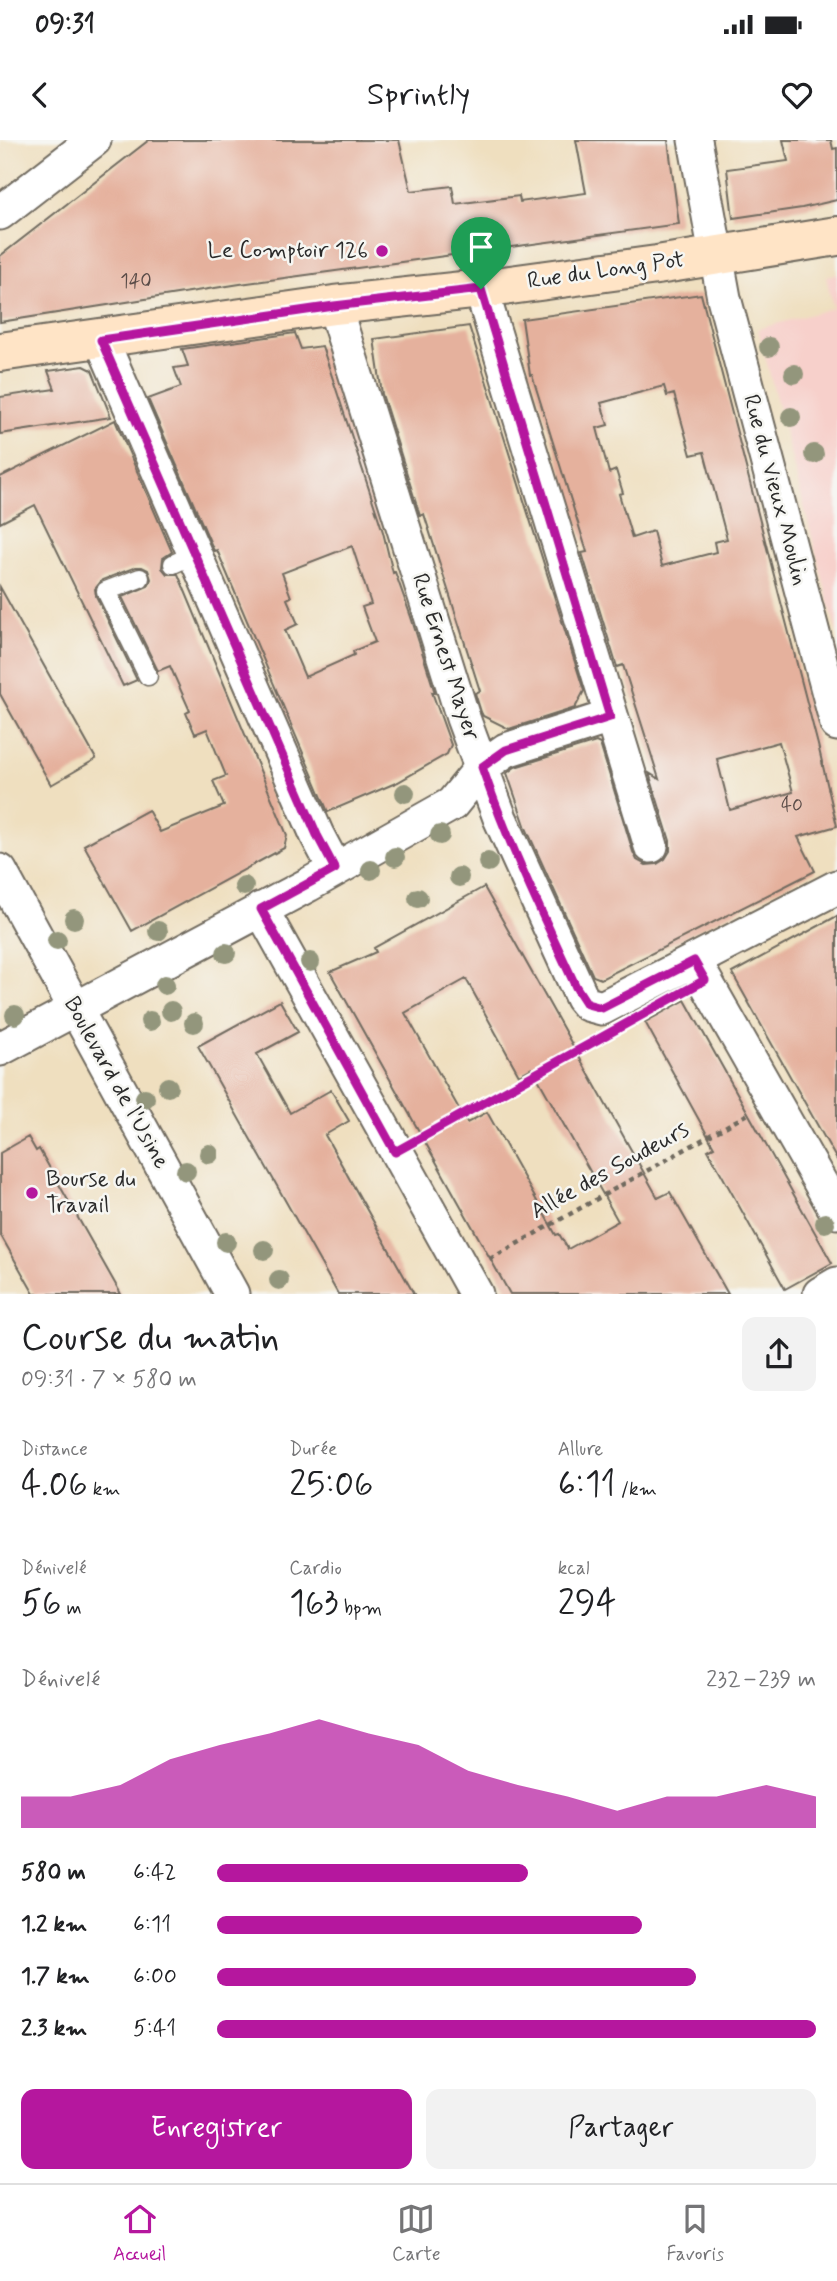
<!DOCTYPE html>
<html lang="fr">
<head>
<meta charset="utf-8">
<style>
  :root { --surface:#fff; --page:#f2f2f2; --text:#202124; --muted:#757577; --line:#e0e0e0; --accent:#b5179e }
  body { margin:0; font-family:Mynerve,sans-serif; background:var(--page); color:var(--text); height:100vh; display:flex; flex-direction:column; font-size:26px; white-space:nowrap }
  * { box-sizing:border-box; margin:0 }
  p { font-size:23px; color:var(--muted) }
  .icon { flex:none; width:38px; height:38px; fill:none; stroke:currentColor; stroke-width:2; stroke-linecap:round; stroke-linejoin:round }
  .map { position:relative; height:1154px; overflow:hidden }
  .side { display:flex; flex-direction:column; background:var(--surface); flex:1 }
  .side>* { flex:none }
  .pin { position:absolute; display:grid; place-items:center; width:60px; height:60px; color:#fff; margin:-72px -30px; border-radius:50% 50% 50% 0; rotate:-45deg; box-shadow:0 0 7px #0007 }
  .pin .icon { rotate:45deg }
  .round { display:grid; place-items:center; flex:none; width:74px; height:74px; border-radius:14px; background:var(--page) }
  .headline { display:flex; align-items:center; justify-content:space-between; height:119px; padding:0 21px }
  h1 { font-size:38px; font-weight:600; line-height:52px }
  .metrics { display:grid; grid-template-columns:repeat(3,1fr); gap:10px; height:119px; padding:7px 21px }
  .metrics div { display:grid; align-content:center }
  .metrics b { font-size:35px; font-weight:600 }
  .metrics small { font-size:19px; font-weight:400 }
  .metrics p { font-size:19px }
  .chart { height:196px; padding:14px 21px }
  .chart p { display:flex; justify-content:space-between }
  .chart svg { width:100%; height:126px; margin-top:7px; fill:var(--accent); opacity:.7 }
  .cta { display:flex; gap:14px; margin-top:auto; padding:14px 21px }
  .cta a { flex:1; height:80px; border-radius:14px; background:var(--accent); color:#fff; font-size:28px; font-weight:600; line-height:80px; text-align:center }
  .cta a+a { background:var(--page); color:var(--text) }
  ul { padding:0 21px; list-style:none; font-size:23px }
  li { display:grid; grid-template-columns:112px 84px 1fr; align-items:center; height:52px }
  li i { height:18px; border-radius:9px; background:var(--accent) }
  .status { display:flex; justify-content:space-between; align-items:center; height:49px; padding:0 35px; background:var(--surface); direction:ltr }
  .status svg { height:19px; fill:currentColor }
  header { display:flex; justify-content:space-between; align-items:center; height:91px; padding:0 21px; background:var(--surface); font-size:32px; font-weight:600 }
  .menu { display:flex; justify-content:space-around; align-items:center; height:98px; border-top:2px solid var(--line); background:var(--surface); font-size:19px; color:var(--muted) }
  .menu a { display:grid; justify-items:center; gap:4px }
  .menu .selected { color:var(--accent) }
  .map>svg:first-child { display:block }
</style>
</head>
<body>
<div class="status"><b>09:31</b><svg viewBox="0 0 49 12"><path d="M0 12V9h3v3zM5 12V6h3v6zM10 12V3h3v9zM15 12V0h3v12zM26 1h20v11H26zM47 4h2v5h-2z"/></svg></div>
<header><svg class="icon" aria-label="back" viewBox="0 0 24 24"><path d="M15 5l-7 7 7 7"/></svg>Sprintly<svg class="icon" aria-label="heart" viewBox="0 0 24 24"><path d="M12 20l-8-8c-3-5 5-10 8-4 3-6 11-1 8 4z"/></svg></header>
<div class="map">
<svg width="837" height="1154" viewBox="0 0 837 1154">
  <rect width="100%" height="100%" fill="#f6f6f2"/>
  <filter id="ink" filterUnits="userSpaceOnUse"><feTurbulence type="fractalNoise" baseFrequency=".0143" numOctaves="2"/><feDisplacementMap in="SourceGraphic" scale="14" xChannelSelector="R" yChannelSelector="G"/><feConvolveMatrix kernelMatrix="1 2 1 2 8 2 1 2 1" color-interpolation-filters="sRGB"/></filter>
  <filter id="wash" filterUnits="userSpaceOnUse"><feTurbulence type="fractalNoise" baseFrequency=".00686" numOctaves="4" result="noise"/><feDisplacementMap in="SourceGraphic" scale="28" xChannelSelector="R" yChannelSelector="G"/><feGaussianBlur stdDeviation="1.57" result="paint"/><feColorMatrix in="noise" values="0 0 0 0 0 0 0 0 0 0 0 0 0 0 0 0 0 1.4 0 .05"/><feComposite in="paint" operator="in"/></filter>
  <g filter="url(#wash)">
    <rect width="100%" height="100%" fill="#efdfbf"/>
    <path fill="#f7d0cb" d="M 837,134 L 837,494 L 758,189 L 833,168 L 826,136 Z"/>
    <g id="blocks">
      <path fill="#e5b19d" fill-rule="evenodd" d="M 149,0 L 399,0 L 411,51 L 452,46 L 455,64 L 519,56 L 520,62 L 586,53 L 576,0 L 668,0 L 679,84 L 240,144 L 0,182 L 0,116 Z
        M 783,0 L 831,0 L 833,9 L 837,8 L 837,60 L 802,68 L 733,78 L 727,29 L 788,21 Z
        M 701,154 L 818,605 L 837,686 L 798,697 L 815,731 L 601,839 L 593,836 L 526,688 L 507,633 L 515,627 L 596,602 L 600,604 L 633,712 L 637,720 L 646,725 L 657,724 L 665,719 L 670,711 L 670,701 L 649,633 L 659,639 L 623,525 L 617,527 L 582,413 L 587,412 L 532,235 L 530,235 L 522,179 ZM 664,246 L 667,256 L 674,254 L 691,315 L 704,312 L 727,399 L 714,402 L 716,412 L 662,426 L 653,391 L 632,398 L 619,354 L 623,353 L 616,330 L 609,333 L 597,288 L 608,285 L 601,263 ZM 779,602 L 793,652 L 730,670 L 717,619 Z
        M 469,186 L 584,551 L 575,568 L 509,589 L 483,576 L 481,572 L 475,553 L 480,551 L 424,374 L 420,376 L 382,254 L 374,199 Z
        M 295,193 L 301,209 L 322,206 L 383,392 L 393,433 L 395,432 L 411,477 L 435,553 L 432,552 L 451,605 L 447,614 L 398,642 L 328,672 L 217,410 L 214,411 L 148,259 L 181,247 L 174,228 L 188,226 L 182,209 ZM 352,406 L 371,464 L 362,467 L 375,502 L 353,511 L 354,515 L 305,537 L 285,490 L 298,484 L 287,459 L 291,457 L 282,433 Z
        M 84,226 L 92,230 L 111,277 L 0,294 L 0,257 L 55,249 L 48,231 Z
        M 115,280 L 172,412 L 163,418 L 162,428 L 167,434 L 178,434 L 287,695 L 284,708 L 132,791 L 84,705 L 148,670 L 160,692 L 224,666 L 213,641 L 226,636 L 207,589 L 195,594 L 186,573 L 190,571 L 170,526 L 158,531 L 122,457 L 148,446 L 151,439 L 148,430 L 142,427 L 136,427 L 102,440 L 95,449 L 96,456 L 137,540 L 123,546 L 35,365 L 0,383 L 0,337 Z
        M 0,447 L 96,619 L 51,645 L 0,554 Z
        M 484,747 L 658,1058 L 670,1052 L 728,1154 L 510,1154 L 330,832 L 376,812 L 374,808 ZM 466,839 L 519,935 L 532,928 L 618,1081 L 568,1109 L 559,1094 L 556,1095 L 487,972 L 467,983 L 405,873 Z
        M 837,776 L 837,1020 L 732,833 Z
        M 685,860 L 832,1123 L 785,1149 L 708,1010 L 714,1007 L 645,882 Z
        M 280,861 L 298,892 L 257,914 L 290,973 L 331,950 L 349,981 L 325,995 L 414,1154 L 338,1154 L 198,906 Z
        M 28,997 L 36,1011 L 39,1009 L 121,1154 L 34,1154 L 0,1094 L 0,1013 Z"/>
    </g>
  </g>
  <g filter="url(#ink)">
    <use href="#blocks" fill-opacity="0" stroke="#706a5f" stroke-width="2"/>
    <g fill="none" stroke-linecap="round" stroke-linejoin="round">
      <g stroke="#706a5f" stroke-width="21">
        <path id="lane" d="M 173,424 L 195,414
          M 140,438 L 106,451 L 148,536"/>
      </g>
      <g stroke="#706a5f" stroke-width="37">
        <path id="street" d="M 695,0 L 724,158 L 837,584
          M 0,73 L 94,0
          M 481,149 L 651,706
          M 334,165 L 463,578 L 500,678 L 582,858 L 587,864 L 602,868 L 837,747
          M 101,199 L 317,695 L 335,729
          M 0,731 L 232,1154
          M 261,769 L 476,1154
          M 694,821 L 837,1072
          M 0,909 L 308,745 L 452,664 L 482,627 L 506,610 L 610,577
          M 820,1154 L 837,1144"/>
      </g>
      <g stroke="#706a5f" stroke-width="42">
        <path id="secondary" d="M 0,212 L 334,165 L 481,149 L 657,125 L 837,96"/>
      </g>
      <path stroke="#706a5f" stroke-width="4.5" stroke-dasharray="5 5" stroke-linecap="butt" d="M 424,996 L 597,900
        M 490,1119 L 748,974"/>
      <use href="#lane" stroke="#fff" stroke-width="18"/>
      <use href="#street" stroke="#fff" stroke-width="33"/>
      <use href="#secondary" stroke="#ffe4c6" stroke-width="38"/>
    </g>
    <g fill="#93967c">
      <circle cx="769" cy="207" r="10"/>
      <circle cx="794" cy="234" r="10"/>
      <circle cx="791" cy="277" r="10"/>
      <circle cx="814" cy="314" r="10"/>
      <circle cx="405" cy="653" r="10"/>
      <circle cx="440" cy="695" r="10"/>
      <circle cx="395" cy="717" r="10"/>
      <circle cx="488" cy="722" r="10"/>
      <circle cx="371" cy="730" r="10"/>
      <circle cx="459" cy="737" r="10"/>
      <circle cx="244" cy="746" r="10"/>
      <circle cx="418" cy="758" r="10"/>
      <circle cx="74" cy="779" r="10"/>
      <circle cx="158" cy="791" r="10"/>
      <circle cx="57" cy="800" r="10"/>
      <circle cx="226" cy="813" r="10"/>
      <circle cx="310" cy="822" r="10"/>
      <circle cx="165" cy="845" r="10"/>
      <circle cx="171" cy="871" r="10"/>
      <circle cx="15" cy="875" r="10"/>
      <circle cx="150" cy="881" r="10"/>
      <circle cx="194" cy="883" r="10"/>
      <circle cx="168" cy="947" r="10"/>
      <circle cx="145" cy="958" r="10"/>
      <circle cx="209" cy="1014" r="10"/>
      <circle cx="186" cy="1031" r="10"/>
      <circle cx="825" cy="1083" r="10"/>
      <circle cx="226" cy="1102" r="10"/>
      <circle cx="264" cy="1110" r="10"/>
      <circle cx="279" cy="1140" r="10"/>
    </g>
  </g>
  <g fill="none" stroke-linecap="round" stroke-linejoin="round" filter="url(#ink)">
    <g stroke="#fff" stroke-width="14">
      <path id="route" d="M 481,149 L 610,577 L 506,610 L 482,627 C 508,703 542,774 576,847 L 587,864 L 602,868 L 694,821 L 705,840 L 395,1012 L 261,769 L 335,729 L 317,695 L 101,200 L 334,166 Z"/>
    </g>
    <use href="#route" stroke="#b5179e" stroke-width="9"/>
  </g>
  <g fill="#b5179e" stroke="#f6f6f2" stroke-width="2.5">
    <circle cx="382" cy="111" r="7"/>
    <circle cx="32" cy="1053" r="7"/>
  </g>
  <g text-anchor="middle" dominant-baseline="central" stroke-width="5" stroke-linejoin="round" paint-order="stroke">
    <g font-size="19" fill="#5a4c48">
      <text x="136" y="141">140</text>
      <text x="792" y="665">40</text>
    </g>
    <g font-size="23" fill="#2b2b2b" stroke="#f6f6f2" text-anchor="end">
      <text x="368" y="111">Le Comptoir 126</text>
      <text x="46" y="1040" text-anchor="start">Bourse du<tspan x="46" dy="26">Travail</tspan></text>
    </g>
    <g font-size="23" fill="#2b2b2b" stroke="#f6f6f2">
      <text transform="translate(606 131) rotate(-8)">Rue du Long Pot</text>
      <text transform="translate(775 350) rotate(75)">Rue du Vieux Moulin</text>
      <text transform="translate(445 517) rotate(72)">Rue Ernest Mayer</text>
      <text transform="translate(116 943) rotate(61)">Boulevard de l'Usine</text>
      <text transform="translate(610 1031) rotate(-29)">Allée des Soudeurs</text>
    </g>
  </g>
</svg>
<div class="pin" style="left:481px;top:149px;background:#1e9e55"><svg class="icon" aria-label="arrive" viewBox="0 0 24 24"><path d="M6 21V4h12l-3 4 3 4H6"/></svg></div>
</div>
<section class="side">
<div class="headline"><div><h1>Course du matin</h1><p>09:31 · 7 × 580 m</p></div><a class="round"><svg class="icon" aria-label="share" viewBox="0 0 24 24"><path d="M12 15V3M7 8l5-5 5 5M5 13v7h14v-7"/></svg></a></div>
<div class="metrics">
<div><p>Distance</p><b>4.06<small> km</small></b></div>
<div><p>Durée</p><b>25:06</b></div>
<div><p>Allure</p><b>6:11<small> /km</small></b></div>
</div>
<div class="metrics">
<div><p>Dénivelé</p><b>56<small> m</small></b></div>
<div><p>Cardio</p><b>163<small> bpm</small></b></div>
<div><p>kcal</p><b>294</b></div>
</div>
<div class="chart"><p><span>Dénivelé</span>232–239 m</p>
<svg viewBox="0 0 160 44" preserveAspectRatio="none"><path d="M0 44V33L10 33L20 29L30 20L40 15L50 11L60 6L70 11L80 15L90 24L100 29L110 33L120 38L130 33L140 33L150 29L160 33V44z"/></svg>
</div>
<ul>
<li><b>580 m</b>6:42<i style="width:52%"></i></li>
<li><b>1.2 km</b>6:11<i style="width:71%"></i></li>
<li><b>1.7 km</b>6:00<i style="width:80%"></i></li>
<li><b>2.3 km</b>5:41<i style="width:100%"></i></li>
</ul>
<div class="cta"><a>Enregistrer</a><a>Partager</a></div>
</section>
<nav class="menu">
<a class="selected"><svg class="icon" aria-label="home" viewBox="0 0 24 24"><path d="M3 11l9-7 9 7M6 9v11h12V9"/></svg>Accueil</a>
<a><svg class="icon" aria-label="map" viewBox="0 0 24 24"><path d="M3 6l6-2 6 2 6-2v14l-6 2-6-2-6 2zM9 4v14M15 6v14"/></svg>Carte</a>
<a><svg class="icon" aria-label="saved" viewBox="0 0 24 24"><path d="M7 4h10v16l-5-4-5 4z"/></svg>Favoris</a>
</nav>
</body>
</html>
